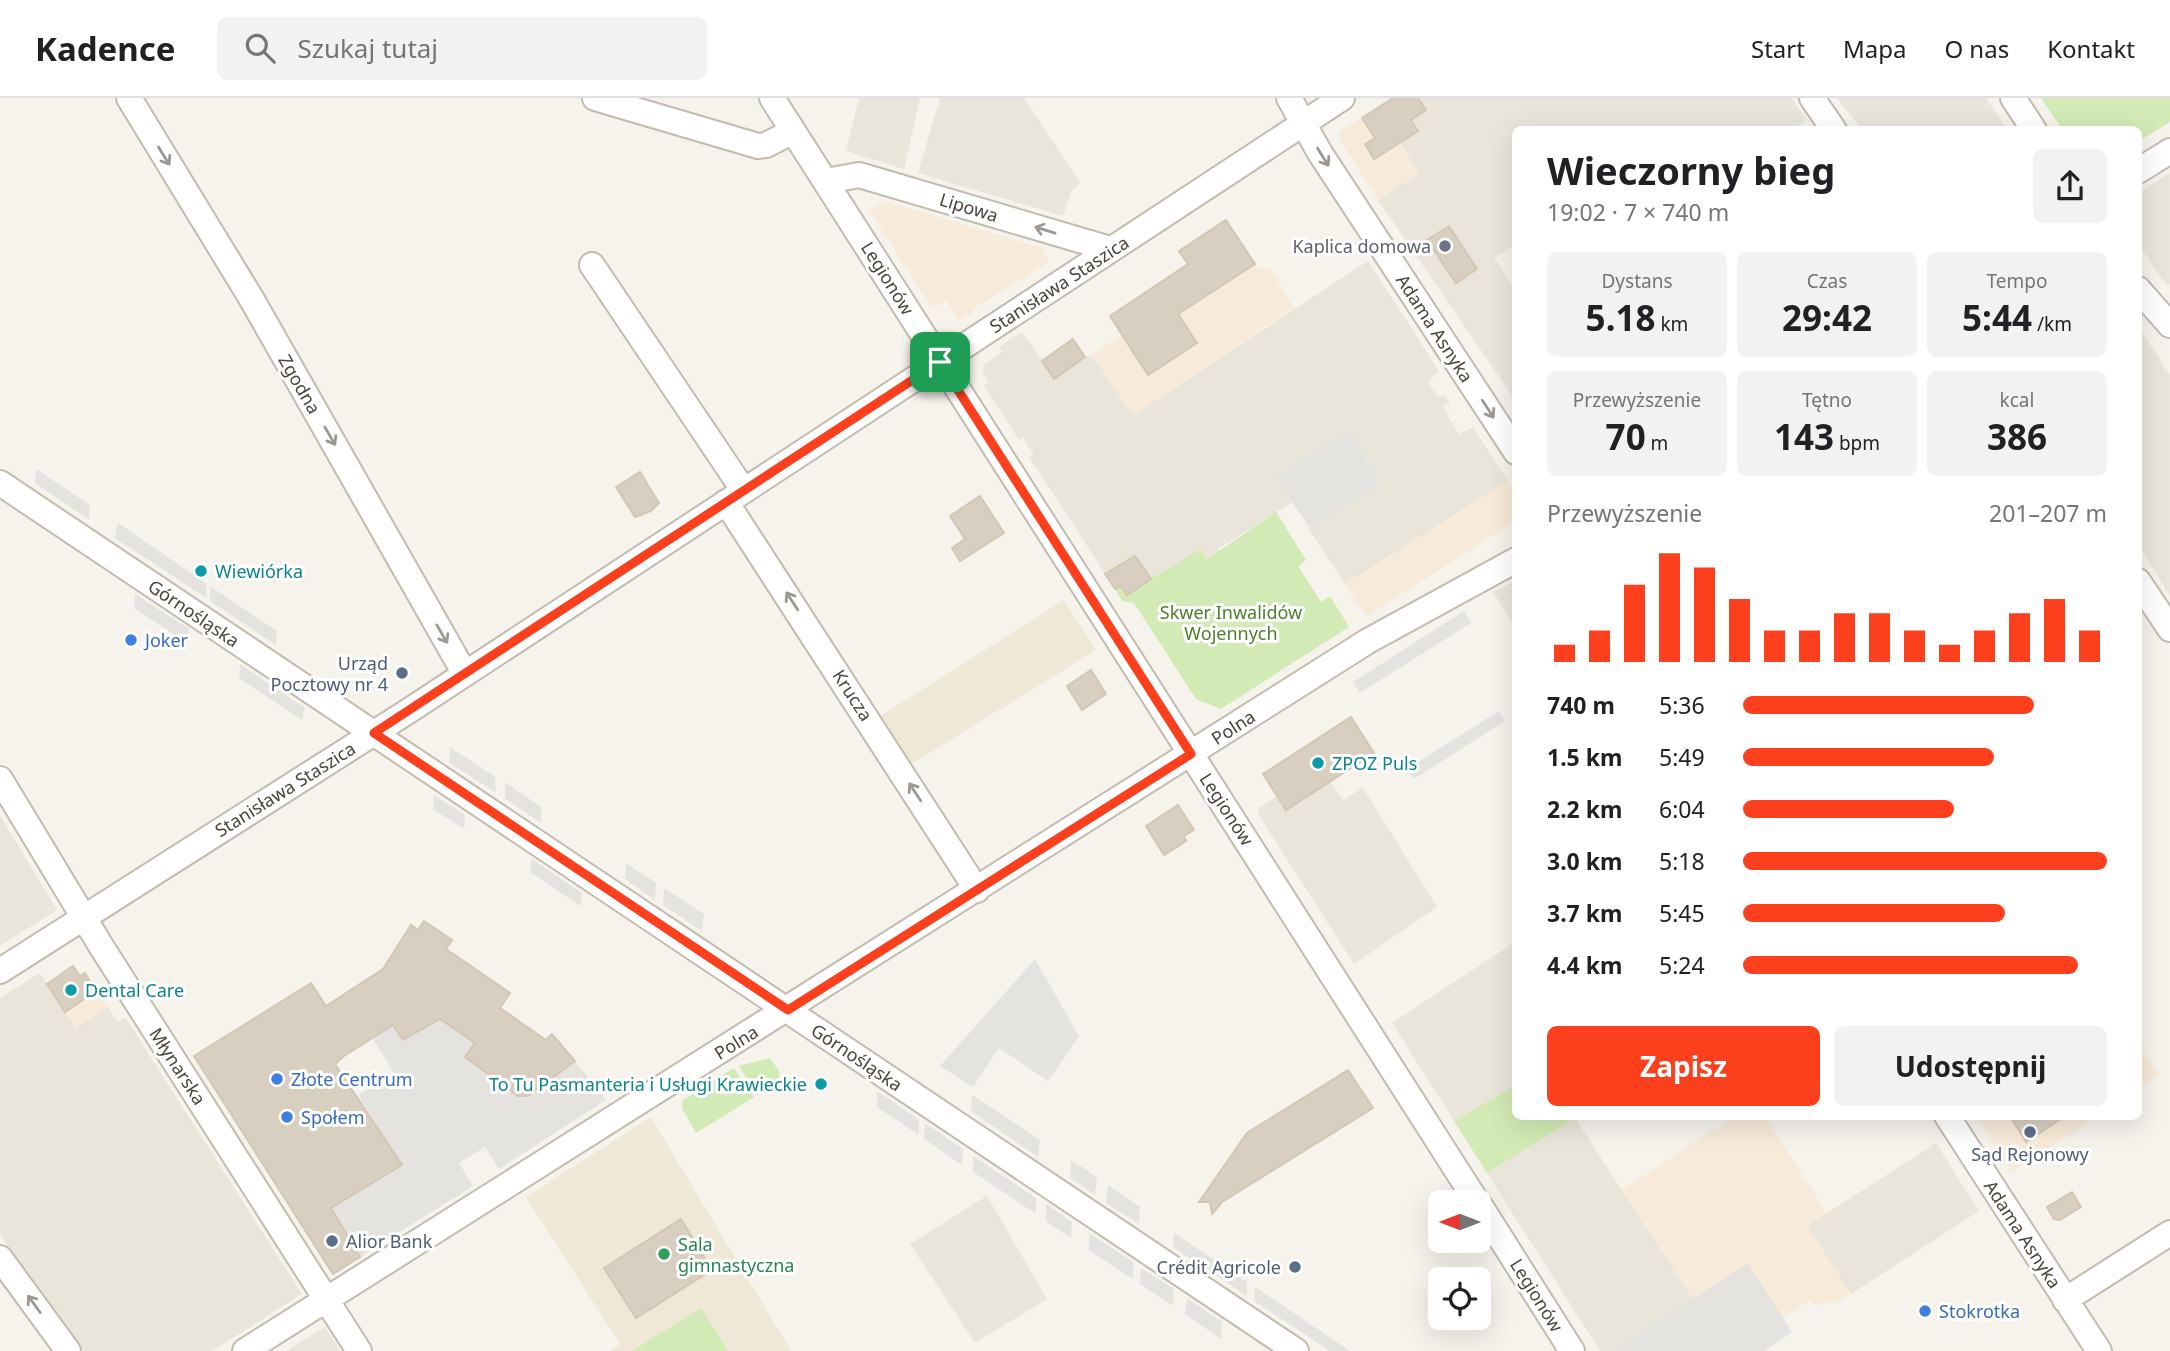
<!DOCTYPE html>
<html lang="pl">
<head>
<meta charset="utf-8">
<style>
  :root { --surface:#fff; --page:#f2f2f2; --text:#202124; --muted:#757577; --line:#e0e0e0; --accent:#fc3f1d }
  body { margin:0; font-family:"Noto Sans",sans-serif; background:var(--page); color:var(--text); height:100vh; display:flex; flex-direction:column; font-size:26px; white-space:nowrap }
  * { box-sizing:border-box; margin:0 }
  p { font-size:23px; color:var(--muted) }
  .icon { flex:none; width:38px; height:38px; fill:none; stroke:currentColor; stroke-width:2; stroke-linecap:round; stroke-linejoin:round }
  .map { position:relative; flex:1; overflow:hidden }
  .sheet { position:absolute; left:1512px; top:28px; width:630px; height:994px; display:flex; flex-direction:column; background:var(--surface); border-radius:10px; box-shadow:0 7px 28px #0002 }
  .sheet>* { flex:none }
  .needle { width:46px; rotate:270deg }
  .fabs { position:absolute; left:1428px; top:1092px; display:grid; gap:14px }
  .fabs a { display:grid; place-items:center; width:63px; height:63px; border-radius:10px; background:var(--surface); box-shadow:0 7px 28px #0002; font-size:35px }
  .pin { position:absolute; display:grid; place-items:center; width:60px; height:60px; color:#fff; margin:-30px; border-radius:14px; box-shadow:0 4px 10px #0006 }
  .round { display:grid; place-items:center; flex:none; width:74px; height:74px; border-radius:10px; background:var(--page) }
  .summary { display:flex; align-items:center; justify-content:space-between; height:119px; padding:0 35px }
  h1 { font-size:38px; font-weight:700; line-height:52px }
  .metrics { display:grid; grid-template-columns:repeat(3,1fr); gap:10px; height:119px; padding:7px 35px }
  .metrics div { display:grid; align-content:center; border-radius:10px; background:var(--page); text-align:center }
  .metrics b { font-size:35px; font-weight:700 }
  .metrics small { font-size:19px; font-weight:400 }
  .metrics p { font-size:19px }
  .chart { height:196px; padding:14px 35px }
  .chart p { display:flex; justify-content:space-between }
  .chart svg { width:100%; height:126px; margin-top:7px; stroke:var(--accent); stroke-width:6 }
  .button { display:flex; gap:14px; margin-top:auto; padding:14px 35px }
  .button a { flex:1; height:80px; border-radius:10px; background:var(--accent); color:#fff; font-size:28px; font-weight:700; line-height:80px; text-align:center }
  .button a+a { background:var(--page); color:var(--text) }
  ul { padding:0 35px; list-style:none; font-size:23px }
  li { display:grid; grid-template-columns:112px 84px 1fr; align-items:center; height:52px }
  li i { height:18px; border-radius:9px; background:var(--accent) }
  header { display:flex; align-items:center; gap:42px; box-sizing:border-box; height:98px; padding:0 35px; background:var(--surface); border-bottom:2px solid var(--line) }
  header strong { font-size:33px }
  nav { display:flex; gap:38px; margin-inline-start:auto; font-size:24px }
  .search { width:490px; height:63px; background:var(--page); display:flex; align-items:center; gap:18px; box-sizing:border-box; padding:0 24px; border-radius:10px; color:var(--muted); font-size:26px }
  .map>svg:first-child { display:block }
</style>
</head>
<body>
<header>
<strong>Kadence</strong>
<div class="search"><svg class="icon" aria-label="search" viewBox="0 0 24 24"><circle cx="10" cy="10" r="6"/><path d="M15 15l6 6"/></svg>Szukaj tutaj</div>
<nav><a>Start</a><a>Mapa</a><a>O nas</a><a>Kontakt</a></nav>
</header>
<div class="map">
<svg width="2170" height="1253" viewBox="0 0 2170 1253">
  <rect width="100%" height="100%" fill="#f6f3ec"/>
  <path fill="#eae5da" d="M 859,0 L 920,0 L 904,71 L 846,53 Z
    M 940,0 L 1024,0 L 1080,85 L 1071,94 L 1063,118 L 918,75 Z
    M 1418,0 L 1791,0 L 1807,22 L 1791,32 L 1516,32 L 1515,146 L 1495,160 L 1515,193 L 1515,302 L 1378,102 L 1419,76 L 1400,44 Z
    M 1837,0 L 1986,0 L 2007,31 L 1861,31 Z
    M 2170,75 L 2170,186 L 2167,188 L 2139,147 L 2138,95 Z
    M 1368,163 L 1439,273 L 1428,283 L 1433,292 L 1437,291 L 1434,294 L 1438,299 L 1444,297 L 1449,304 L 1443,309 L 1446,314 L 1451,312 L 1447,316 L 1452,325 L 1457,322 L 1453,326 L 1459,336 L 1473,329 L 1508,383 L 1345,486 L 1308,430 L 1382,386 L 1348,332 L 1276,379 L 1292,404 L 1218,451 L 1219,454 L 1206,461 L 1199,451 L 1127,497 L 1121,488 L 1115,491 L 1029,359 L 1033,356 L 1023,340 L 1019,342 L 984,288 L 989,284 L 982,274 L 984,266 L 1002,254 L 999,249 L 1022,234 L 1042,262 L 1073,241 L 1085,259 L 1092,257 L 1133,317 Z
    M 2139,230 L 2170,277 L 2170,498 L 2139,448 Z
    M 1515,483 L 1515,529 L 1493,494 Z
    M 1330,683 L 1343,702 L 1363,690 L 1437,809 L 1354,866 L 1258,716 L 1260,709 L 1277,698 L 1286,712 Z
    M 0,717 L 57,812 L 0,848 Z
    M 1515,844 L 1515,987 L 1454,1023 L 1392,925 Z
    M 40,875 L 76,930 L 108,909 L 118,924 L 125,919 L 302,1196 L 212,1253 L 84,1253 L 0,1137 L 0,900 Z
    M 1575,1020 L 1693,1201 L 1611,1253 L 1600,1253 L 1487,1075 Z
    M 1936,1045 L 1979,1113 L 1851,1196 L 1807,1128 Z
    M 987,1098 L 1047,1201 L 975,1245 L 910,1146 Z
    M 325,1229 L 340,1253 L 286,1253 Z"/>
  <path fill="#f7ead8" d="M 1362,20 L 1411,22 L 1418,33 L 1400,45 L 1419,76 L 1378,102 L 1339,40 L 1340,33 Z
    M 885,103 L 1042,150 L 1049,164 L 973,211 L 974,214 L 959,223 L 946,202 L 932,210 L 869,112 Z
    M 1226,122 L 1258,170 L 1270,171 L 1294,210 L 1133,317 L 1092,257 L 1122,237 L 1110,218 L 1188,167 L 1179,153 Z
    M 1508,383 L 1515,395 L 1515,423 L 1366,519 L 1345,486 Z
    M 73,868 L 80,878 L 85,875 L 107,910 L 76,930 L 47,886 Z
    M 2138,945 L 2159,977 L 2139,991 L 2138,991 Z
    M 1734,1019 L 1765,1019 L 1827,1115 L 1807,1128 L 1851,1196 L 1834,1206 L 1826,1202 L 1817,1208 L 1809,1203 L 1783,1220 L 1748,1165 L 1693,1201 L 1622,1092 Z
    M 1977,1019 L 2096,1019 L 2012,1074 Z"/>
  <path fill="#efe8d6" d="M 1064,502 L 1096,552 L 910,667 L 879,619 Z
    M 651,1019 L 674,1058 L 791,1253 L 610,1253 L 620,1246 L 526,1099 Z"/>
  <path fill="#d2eab5" d="M 2041,0 L 2170,0 L 2170,24 L 2139,43 L 2138,32 L 2062,31 Z
    M 1276,414 L 1306,462 L 1298,468 L 1321,504 L 1330,498 L 1349,529 L 1221,611 L 1196,601 L 1134,505 L 1122,503 L 1115,491 L 1121,488 L 1127,496 L 1200,451 L 1207,461 Z
    M 770,960 L 779,973 L 779,982 L 757,997 L 739,968 Z
    M 734,970 L 754,999 L 696,1035 L 683,1012 L 682,1003 Z
    M 1515,987 L 1516,1018 L 1577,1019 L 1487,1075 L 1454,1023 Z
    M 701,1210 L 728,1253 L 632,1253 Z"/>
  <path fill="#e5e3e0" d="M 1349,332 L 1382,386 L 1309,429 L 1275,379 Z
    M 36,371 L 90,407 L 89,422 L 35,385 Z
    M 118,425 L 207,486 L 206,500 L 115,440 Z
    M 210,488 L 277,533 L 276,547 L 210,503 Z
    M 135,496 L 189,531 L 187,545 L 134,510 Z
    M 1464,513 L 1471,525 L 1360,595 L 1353,584 Z
    M 240,566 L 305,610 L 302,622 L 239,580 Z
    M 1499,613 L 1505,623 L 1414,681 L 1407,671 Z
    M 450,649 L 495,679 L 496,695 L 449,664 Z
    M 505,684 L 541,709 L 541,725 L 505,701 Z
    M 434,697 L 465,717 L 464,731 L 433,711 Z
    M 532,761 L 582,795 L 580,808 L 530,774 Z
    M 626,765 L 656,785 L 655,802 L 625,781 Z
    M 664,790 L 704,816 L 702,833 L 663,807 Z
    M 1035,861 L 1079,938 L 1048,983 L 999,950 L 973,989 L 940,968 Z
    M 440,921 L 475,945 L 465,959 L 528,998 L 575,963 L 606,1002 L 499,1071 L 485,1049 L 459,1065 L 473,1088 L 360,1159 L 331,1110 L 402,1067 L 358,997 L 394,975 L 373,941 L 393,927 Z
    M 877,993 L 919,1022 L 919,1037 L 877,1009 Z
    M 972,997 L 1040,1042 L 1038,1059 L 971,1013 Z
    M 925,1025 L 963,1051 L 962,1067 L 924,1041 Z
    M 973,1058 L 1036,1100 L 1036,1116 L 973,1074 Z
    M 1071,1062 L 1097,1079 L 1095,1097 L 1070,1080 Z
    M 1108,1087 L 1140,1109 L 1139,1126 L 1106,1105 Z
    M 1046,1106 L 1072,1124 L 1071,1140 L 1046,1123 Z
    M 1089,1135 L 1133,1164 L 1133,1181 L 1089,1152 Z
    M 1174,1135 L 1247,1184 L 1247,1198 L 1173,1149 Z
    M 1748,1165 L 1792,1234 L 1765,1253 L 1611,1253 Z
    M 1141,1170 L 1174,1191 L 1173,1208 L 1140,1186 Z
    M 1255,1189 L 1350,1253 L 1330,1253 L 1254,1203 Z
    M 1187,1200 L 1222,1224 L 1221,1241 L 1185,1216 Z"/>
  <path fill="#d8cfc1" stroke="#d3c7b4" stroke-width="2" d="M 1393,0 L 1418,0 L 1426,12 L 1411,22 L 1418,33 L 1374,61 L 1365,46 L 1375,40 L 1362,20 Z
    M 1226,122 L 1255,166 L 1178,216 L 1197,245 L 1148,277 L 1110,218 L 1188,166 L 1179,153 Z
    M 1449,128 L 1477,171 L 1456,185 L 1427,142 Z
    M 1073,241 L 1085,259 L 1054,281 L 1042,263 Z
    M 640,374 L 659,405 L 651,413 L 635,419 L 616,389 Z
    M 980,398 L 1004,435 L 960,463 L 952,450 L 965,441 L 950,418 Z
    M 1135,458 L 1151,481 L 1127,497 L 1121,488 L 1115,491 L 1105,476 Z
    M 1091,572 L 1106,596 L 1082,612 L 1067,588 Z
    M 1351,619 L 1374,655 L 1286,712 L 1263,676 Z
    M 1178,707 L 1194,732 L 1184,738 L 1186,743 L 1164,757 L 1146,728 Z
    M 424,823 L 452,842 L 446,851 L 510,895 L 500,910 L 546,942 L 552,936 L 575,963 L 528,998 L 518,998 L 465,959 L 475,945 L 440,921 L 403,942 L 393,927 L 344,958 L 335,966 L 402,1067 L 331,1110 L 360,1159 L 333,1176 L 194,958 L 311,885 L 326,908 L 383,871 L 411,827 L 418,832 Z
    M 73,868 L 80,878 L 85,875 L 94,890 L 88,894 L 90,897 L 65,914 L 47,886 Z
    M 1348,972 L 1373,1010 L 1222,1104 L 1212,1116 L 1210,1104 L 1199,1104 L 1247,1035 Z
    M 2010,1018 L 2065,1018 L 2026,1044 Z
    M 2072,1094 L 2081,1109 L 2060,1122 L 2054,1121 L 2047,1109 Z
    M 681,1121 L 712,1172 L 636,1220 L 604,1170 Z"/>
  <g fill="none" stroke-linecap="round" stroke-linejoin="round">
    <g stroke="#c2bbae" stroke-width="28">
      <path id="minor" d="M 129,0 L 251,200 L 465,576
        M 595,0 L 758,48 L 766,47 L 793,33
        M 772,0 L 1477,1104
        M 1289,0 L 1320,55 L 1516,354
        M 1812,0 L 1834,32
        M 2013,0 L 2034,32
        M 2138,73 L 2170,53
        M 826,83 L 859,77 L 1110,151
        M 592,167 L 744,393
        M 2138,191 L 2170,227
        M 0,385 L 1296,1253
        M 726,404 L 977,792
        M 2138,483 L 2170,531
        M 0,681 L 101,848 L 359,1253
        M 0,873 L 407,614 L 1342,0
        M 1947,1018 L 2099,1253
        M 1479,1106 L 1572,1253
        M 0,1160 L 68,1253
        M 2065,1202 L 2170,1135
        M 245,1253 L 1368,543 L 1516,462"/>
    </g>
    <use href="#minor" stroke="#fff" stroke-width="24"/>
  </g>
  <defs><path id="oneway-shaft" d="M-6 0H5M1.5-3L5.5 0L1.5 3" fill="none" stroke-width="1.6" stroke-linecap="round" stroke-linejoin="round" transform="scale(1.75)"/></defs>
  <g stroke="#9c9892">
    <use href="#oneway-shaft" transform="translate(164 58) rotate(58)"/>
    <use href="#oneway-shaft" transform="translate(1323 59) rotate(58)"/>
    <use href="#oneway-shaft" transform="translate(1045 132) rotate(-163)"/>
    <use href="#oneway-shaft" transform="translate(1488 311) rotate(57)"/>
    <use href="#oneway-shaft" transform="translate(330 338) rotate(60)"/>
    <use href="#oneway-shaft" transform="translate(792 503) rotate(-123)"/>
    <use href="#oneway-shaft" transform="translate(442 536) rotate(60)"/>
    <use href="#oneway-shaft" transform="translate(915 694) rotate(-123)"/>
    <use href="#oneway-shaft" transform="translate(34 1206) rotate(-126)"/>
  </g>
  <g fill="none" stroke-linecap="round" stroke-linejoin="round">
    <g stroke="#fff" stroke-width="14">
      <path id="route" d="M 940,264 L 1191,656 L 788,912 L 374,635 Z"/>
    </g>
    <use href="#route" stroke="#fc3f1d" stroke-width="9"/>
  </g>
  <circle fill="#6b7280" stroke="#fff" stroke-width="2.5" cx="1445" cy="148" r="7"/>
  <g fill="#0f9aa8" stroke="#fff" stroke-width="2.5">
    <circle cx="201" cy="473" r="7"/>
    <circle cx="1318" cy="665" r="7"/>
    <circle cx="71" cy="892" r="7"/>
    <circle cx="821" cy="986" r="7"/>
  </g>
  <g fill="#3f7fe0" stroke="#fff" stroke-width="2.5">
    <circle cx="131" cy="542" r="7"/>
    <circle cx="277" cy="981" r="7"/>
    <circle cx="287" cy="1019" r="7"/>
    <circle cx="1925" cy="1213" r="7"/>
  </g>
  <g fill="#5c6f8a" stroke="#fff" stroke-width="2.5">
    <circle cx="402" cy="575" r="7"/>
    <circle cx="2030" cy="1034" r="7"/>
    <circle cx="332" cy="1143" r="7"/>
    <circle cx="1295" cy="1169" r="7"/>
  </g>
  <circle fill="#2e9e5b" stroke="#fff" stroke-width="2.5" cx="664" cy="1156" r="7"/>
  <g text-anchor="middle" dominant-baseline="central" stroke-width="6" stroke-linejoin="round" paint-order="stroke">
    <g font-size="18" fill="#4b4439" stroke="#fff">
      <text transform="translate(969 109) rotate(17)">Lipowa</text>
      <text transform="translate(888 180) rotate(58)">Legionów</text>
      <text transform="translate(1059 186) rotate(-33)">Stanisława Staszica</text>
      <text transform="translate(1435 230) rotate(57)">Adama Asnyka</text>
      <text transform="translate(300 286) rotate(60)">Zgodna</text>
      <text transform="translate(194 515) rotate(34)">Górnośląska</text>
      <text transform="translate(853 597) rotate(57)">Krucza</text>
      <text transform="translate(1233 629) rotate(-33)">Polna</text>
      <text transform="translate(285 691) rotate(-32)">Stanisława Staszica</text>
      <text transform="translate(1227 711) rotate(57)">Legionów</text>
      <text transform="translate(736 944) rotate(-32)">Polna</text>
      <text transform="translate(857 959) rotate(34)">Górnośląska</text>
      <text transform="translate(178 968) rotate(57)">Młynarska</text>
      <text transform="translate(2023 1136) rotate(57)">Adama Asnyka</text>
      <text transform="translate(1537 1197) rotate(58)">Legionów</text>
    </g>
    <g font-size="18" fill="#5b616d" stroke="#fff" text-anchor="end">
      <text x="1431" y="148">Kaplica domowa</text>
    </g>
    <g font-size="18" fill="#0d838f" stroke="#fff" text-anchor="start">
      <text x="215" y="473">Wiewiórka</text>
      <text x="1332" y="665">ZPOZ Puls</text>
      <text x="85" y="892">Dental Care</text>
      <text x="807" y="986" text-anchor="end">To Tu Pasmanteria i Usługi Krawieckie</text>
    </g>
    <g font-size="18" fill="#4a7f2a" stroke="#fff">
      <text x="1231" y="514">Skwer Inwalidów<tspan x="1231" dy="21">Wojennych</tspan></text>
    </g>
    <g font-size="18" fill="#366cbe" stroke="#fff" text-anchor="start">
      <text x="145" y="542">Joker</text>
      <text x="291" y="981">Złote Centrum</text>
      <text x="301" y="1019">Społem</text>
      <text x="1939" y="1213">Stokrotka</text>
    </g>
    <g font-size="18" fill="#4e5e75" stroke="#fff" text-anchor="end">
      <text x="388" y="565">Urząd<tspan x="388" dy="21">Pocztowy nr 4</tspan></text>
      <text x="2030" y="1056" text-anchor="middle">Sąd Rejonowy</text>
      <text x="346" y="1143" text-anchor="start">Alior Bank</text>
      <text x="1281" y="1169">Crédit Agricole</text>
    </g>
    <g font-size="18" fill="#27864d" stroke="#fff" text-anchor="start">
      <text x="678" y="1146">Sala<tspan x="678" dy="21">gimnastyczna</tspan></text>
    </g>
  </g>
</svg>
<div class="fabs">
<a><svg class="needle" viewBox="-14 -14 28 28"><path d="M0-13l5 13h-10z" fill="#e53935"/><path d="M0 13l5-13h-10z" fill="#757577"/></svg></a>
<a><svg class="icon" aria-label="locate" viewBox="0 0 24 24"><circle cx="12" cy="12" r="6"/><path d="M12 2v4M12 18v4M2 12h4M18 12h4"/></svg></a>
</div>
<div class="pin" style="left:940px;top:264px;background:#1e9e55"><svg class="icon" aria-label="arrive" viewBox="0 0 24 24"><path d="M6 21V4h12l-3 4 3 4H6"/></svg></div>
<section class="sheet">
<div class="summary"><div><h1>Wieczorny bieg</h1><p>19:02 · 7 × 740 m</p></div><a class="round"><svg class="icon" aria-label="share" viewBox="0 0 24 24"><path d="M12 15V3M7 8l5-5 5 5M5 13v7h14v-7"/></svg></a></div>
<div class="metrics">
<div><p>Dystans</p><b>5.18<small> km</small></b></div>
<div><p>Czas</p><b>29:42</b></div>
<div><p>Tempo</p><b>5:44<small> /km</small></b></div>
</div>
<div class="metrics">
<div><p>Przewyższenie</p><b>70<small> m</small></b></div>
<div><p>Tętno</p><b>143<small> bpm</small></b></div>
<div><p>kcal</p><b>386</b></div>
</div>
<div class="chart"><p><span>Przewyższenie</span>201–207 m</p>
<svg viewBox="0 0 160 44" preserveAspectRatio="none"><path d="M5 44V38M15 44V33M25 44V17M35 44V6M45 44V11M55 44V22M65 44V33M75 44V33M85 44V27M95 44V27M105 44V33M115 44V38M125 44V33M135 44V27M145 44V22M155 44V33"/></svg>
</div>
<ul>
<li><b>740 m</b>5:36<i style="width:80%"></i></li>
<li><b>1.5 km</b>5:49<i style="width:69%"></i></li>
<li><b>2.2 km</b>6:04<i style="width:58%"></i></li>
<li><b>3.0 km</b>5:18<i style="width:100%"></i></li>
<li><b>3.7 km</b>5:45<i style="width:72%"></i></li>
<li><b>4.4 km</b>5:24<i style="width:92%"></i></li>
</ul>
<div class="button"><a>Zapisz</a><a>Udostępnij</a></div>
</section>
</div>
</body>
</html>
